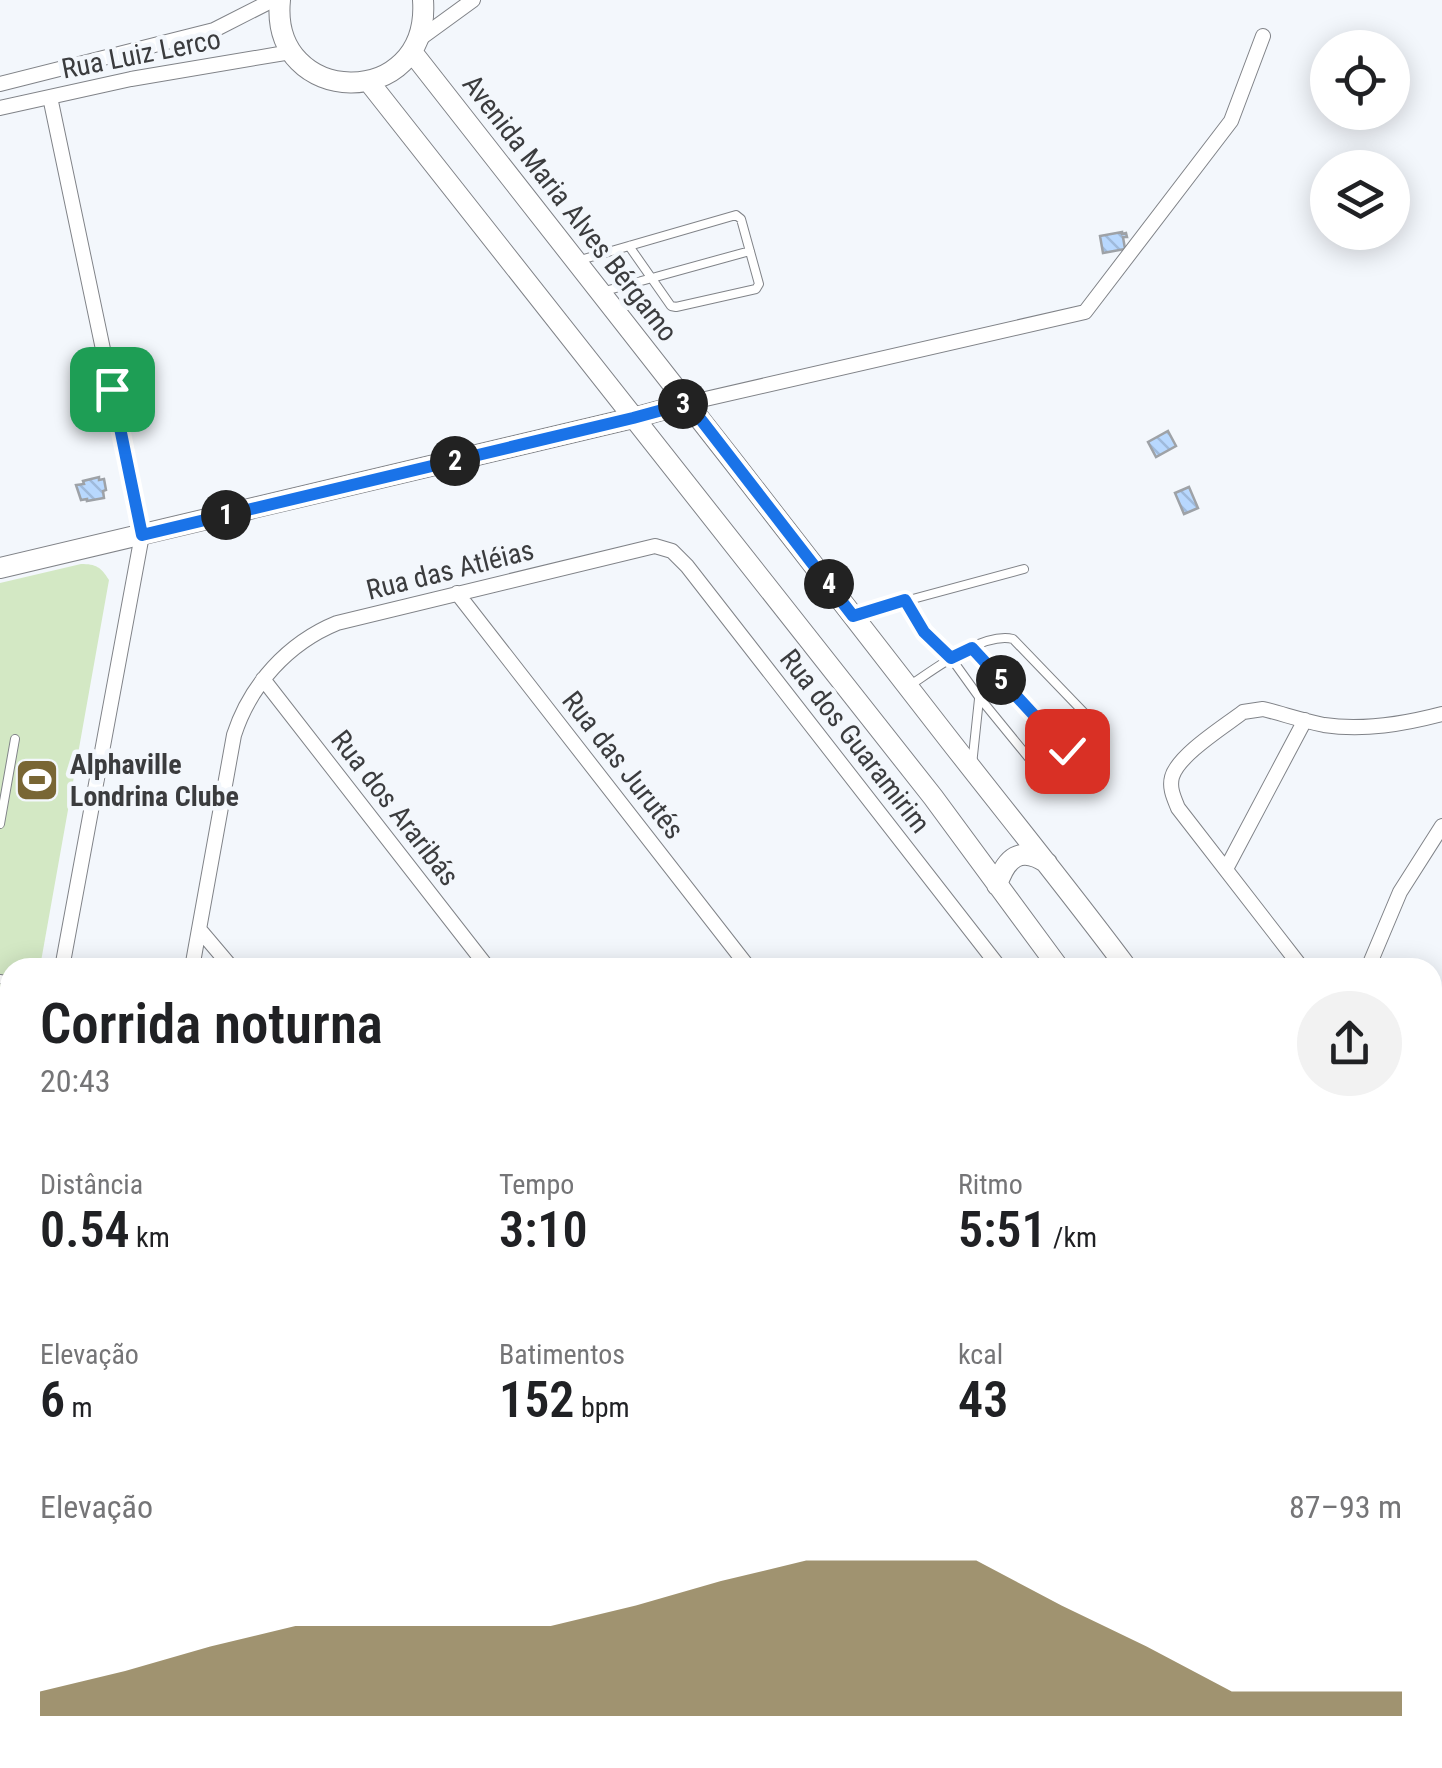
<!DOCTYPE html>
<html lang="pt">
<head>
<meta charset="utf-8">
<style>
  :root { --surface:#fff; --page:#f2f2f2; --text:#202124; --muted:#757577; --accent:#796634 }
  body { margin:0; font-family:"Roboto Condensed",sans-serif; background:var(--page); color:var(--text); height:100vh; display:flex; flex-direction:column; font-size:38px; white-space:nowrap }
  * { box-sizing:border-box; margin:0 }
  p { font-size:32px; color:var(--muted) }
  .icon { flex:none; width:55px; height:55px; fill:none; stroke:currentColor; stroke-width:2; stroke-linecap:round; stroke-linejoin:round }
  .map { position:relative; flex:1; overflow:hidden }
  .details { position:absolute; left:0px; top:958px; width:1442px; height:812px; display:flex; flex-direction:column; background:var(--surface); border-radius:30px 30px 0 0; box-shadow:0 5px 25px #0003 }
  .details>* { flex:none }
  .tools { position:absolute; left:1310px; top:30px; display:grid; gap:20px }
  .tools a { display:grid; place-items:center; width:100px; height:100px; border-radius:50%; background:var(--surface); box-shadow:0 5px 25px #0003; font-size:50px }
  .pin { position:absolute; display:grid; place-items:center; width:85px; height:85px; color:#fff; margin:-42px; border-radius:20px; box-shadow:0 5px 15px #0006 }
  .km { position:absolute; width:50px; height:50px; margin:-25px; border-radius:50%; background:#222; color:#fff; font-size:28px; line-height:50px; text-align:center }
  .round { display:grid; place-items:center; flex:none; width:105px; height:105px; border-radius:52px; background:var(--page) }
  .head { display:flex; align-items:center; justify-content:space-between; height:170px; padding:0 40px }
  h1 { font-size:55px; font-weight:600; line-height:75px }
  .metrics { display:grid; grid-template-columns:repeat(3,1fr); gap:15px; height:170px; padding:10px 40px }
  .metrics div { display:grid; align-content:center }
  .metrics b { font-size:50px; font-weight:600 }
  .metrics small { font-size:28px; font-weight:400 }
  .metrics p { font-size:28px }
  .chart { height:280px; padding:20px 40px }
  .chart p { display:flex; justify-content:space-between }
  .chart svg { width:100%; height:180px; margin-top:10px; fill:var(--accent); opacity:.7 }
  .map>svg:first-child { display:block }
</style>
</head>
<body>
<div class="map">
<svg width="1442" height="1768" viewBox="0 0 1442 1768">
  <defs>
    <pattern id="building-back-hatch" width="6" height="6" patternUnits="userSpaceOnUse" patternTransform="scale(2.5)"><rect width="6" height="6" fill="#b8d8fe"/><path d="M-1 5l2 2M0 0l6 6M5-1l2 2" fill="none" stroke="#9fbadb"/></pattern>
  </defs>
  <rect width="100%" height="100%" fill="#f3f7fc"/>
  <path fill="#d3e8c4" d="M 81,564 C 96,564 101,567 109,580 L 40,967 L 10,968 L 10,1141 L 0,1205 L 0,583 Z"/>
  <path fill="url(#building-back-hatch)" stroke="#9ea2a7" stroke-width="2.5" d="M 1122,232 L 1122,234 L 1126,233 L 1127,237 L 1123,237 L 1125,249 L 1103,253 L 1100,236 Z
    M 1168,431 L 1176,446 L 1156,457 L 1148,442 Z
    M 99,477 L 99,480 L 104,479 L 106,490 L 103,491 L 104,498 L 87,501 L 87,499 L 81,500 L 76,485 L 84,484 L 83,481 Z
    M 1189,487 L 1198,508 L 1184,514 L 1175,493 Z"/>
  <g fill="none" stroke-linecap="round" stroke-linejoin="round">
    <g stroke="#808388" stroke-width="10">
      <path id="lane" d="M 577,261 L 736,215 L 741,219 L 759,284 L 756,289 L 676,307 L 671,306 L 629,246
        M 605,291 L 750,251
        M 905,600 L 923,632 L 951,658 L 979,697 L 1037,768 L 1043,770 L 1095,727 L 1094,723 L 1013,639 C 983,632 936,668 912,684
        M 857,614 L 1024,569
        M 972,648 L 1067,751
        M 972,765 L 979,699
        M 0,824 L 15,739
        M 0,979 L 10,981
        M 0,1368 L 10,1365
        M 0,1379 L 10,1379
        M 0,1398 L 10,1400
        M 0,1418 L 10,1413
        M 0,1439 L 10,1437
        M 0,1449 L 10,1448"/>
    </g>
    <g stroke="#808388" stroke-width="16">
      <path id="street" d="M 418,40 L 473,0
        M 0,84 L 214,30 L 273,0
        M 50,97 L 142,535 L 62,968
        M 0,108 L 131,79 L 291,52
        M 688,403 L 1085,312 L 1231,121 L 1263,36
        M 457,593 L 749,968
        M 263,679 L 488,968
        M 1226,869 L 1305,720
        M 199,929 L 232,968
        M 192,968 L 234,735 C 250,685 288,643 337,623 L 655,546 L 672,551 L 687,566 L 1000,968
        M 1302,968 L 1178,808 C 1174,798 1169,788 1172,777 C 1178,755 1225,726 1243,712 L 1263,709 C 1283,714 1304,721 1324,725 C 1364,731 1404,724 1442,714
        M 1368,968 L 1400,892 L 1442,826
        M 1432,1137 L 1442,1149
        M 0,1338 C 13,1313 9,1284 8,1257
        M 120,1760 L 126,1768
        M 181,1768 L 188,1760
        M 452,1768 L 458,1760
        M 714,1768 L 720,1760
        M 969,1768 L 976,1760"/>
    </g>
    <g stroke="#808388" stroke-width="22">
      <path id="secondary" d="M 280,0 C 269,108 431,112 423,0
        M 412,52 C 589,276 765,502 940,728 C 1002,808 1066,886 1127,968
        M 369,82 L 933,797 L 1059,968
        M 0,568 L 633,418 L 688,403
        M 997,885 C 1006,858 1020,845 1047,863
        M 1432,1305 L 1442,1307
        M 1432,1344 L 1442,1342
        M 1028,1768 L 1035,1760
        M 1104,1768 L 1111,1760"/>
    </g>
    <use href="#lane" stroke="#fff" stroke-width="8"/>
    <use href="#street" stroke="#fff" stroke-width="14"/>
    <use href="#secondary" stroke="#fff" stroke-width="20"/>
  </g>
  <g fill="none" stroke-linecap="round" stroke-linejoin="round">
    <g stroke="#fff" stroke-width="20">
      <path id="route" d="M 112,389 L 142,535 L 633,418 L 688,403 L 853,616 L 905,600 L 924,632 L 951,658 L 972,648 L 1067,751"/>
    </g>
    <use href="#route" stroke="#1a73e8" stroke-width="12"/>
  </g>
  <defs>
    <g id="stadium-square" transform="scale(2.25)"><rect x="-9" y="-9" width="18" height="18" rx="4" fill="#796634" stroke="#f3f7fc"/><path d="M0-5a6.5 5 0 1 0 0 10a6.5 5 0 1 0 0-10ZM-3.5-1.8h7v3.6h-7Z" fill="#fff"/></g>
  </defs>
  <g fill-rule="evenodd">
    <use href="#stadium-square" x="37" y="780"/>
  </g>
  <g text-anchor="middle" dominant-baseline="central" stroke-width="9" stroke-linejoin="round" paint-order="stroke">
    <g font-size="28" fill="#3b3c3e" stroke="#f3f7fc">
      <text transform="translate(141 54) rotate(-11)">Rua Luiz Lerco</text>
      <text transform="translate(570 208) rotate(52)">Avenida Maria Alves Bérgamo</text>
      <text transform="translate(450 570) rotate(-14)">Rua das Atléias</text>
      <text transform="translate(855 741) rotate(52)">Rua dos Guaramirim</text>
      <text transform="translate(623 765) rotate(52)">Rua das Jurutés</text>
      <text transform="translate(395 808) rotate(52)">Rua dos Araribás</text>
    </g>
    <g font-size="28" font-weight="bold" fill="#3b3c3e" stroke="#f3f7fc" text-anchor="start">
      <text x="70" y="764">Alphaville<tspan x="70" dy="32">Londrina Clube</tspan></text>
    </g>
  </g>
</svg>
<div class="tools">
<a><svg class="icon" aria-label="locate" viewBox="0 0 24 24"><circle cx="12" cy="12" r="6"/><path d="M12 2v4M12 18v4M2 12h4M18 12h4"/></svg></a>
<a><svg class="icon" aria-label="layers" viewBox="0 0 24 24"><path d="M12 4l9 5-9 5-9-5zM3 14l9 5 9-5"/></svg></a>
</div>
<div class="pin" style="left:112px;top:389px;background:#1e9e55"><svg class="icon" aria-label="arrive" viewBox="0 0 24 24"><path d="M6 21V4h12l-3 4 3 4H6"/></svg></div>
<div class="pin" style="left:1067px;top:751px;background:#d93025"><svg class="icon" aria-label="check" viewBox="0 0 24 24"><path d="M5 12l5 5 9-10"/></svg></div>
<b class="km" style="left:226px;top:515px">1</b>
<b class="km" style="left:455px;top:461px">2</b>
<b class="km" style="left:683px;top:404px">3</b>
<b class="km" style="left:829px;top:584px">4</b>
<b class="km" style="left:1001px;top:680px">5</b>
<section class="details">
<div class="head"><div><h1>Corrida noturna</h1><p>20:43</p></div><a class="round"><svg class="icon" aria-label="share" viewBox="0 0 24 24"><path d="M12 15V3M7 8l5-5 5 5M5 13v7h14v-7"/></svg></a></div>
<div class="metrics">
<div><p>Distância</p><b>0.54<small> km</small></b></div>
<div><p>Tempo</p><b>3:10</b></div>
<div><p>Ritmo</p><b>5:51<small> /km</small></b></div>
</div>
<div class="metrics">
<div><p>Elevação</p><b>6<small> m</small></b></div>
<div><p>Batimentos</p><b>152<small> bpm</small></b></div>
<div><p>kcal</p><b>43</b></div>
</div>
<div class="chart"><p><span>Elevação</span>87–93 m</p>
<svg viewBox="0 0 160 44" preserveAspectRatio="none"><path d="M0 44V38L10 33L20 27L30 22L40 22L50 22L60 22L70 17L80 11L90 6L100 6L110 6L120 17L130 27L140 38L150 38L160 38V44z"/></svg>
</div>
</section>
</div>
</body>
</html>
